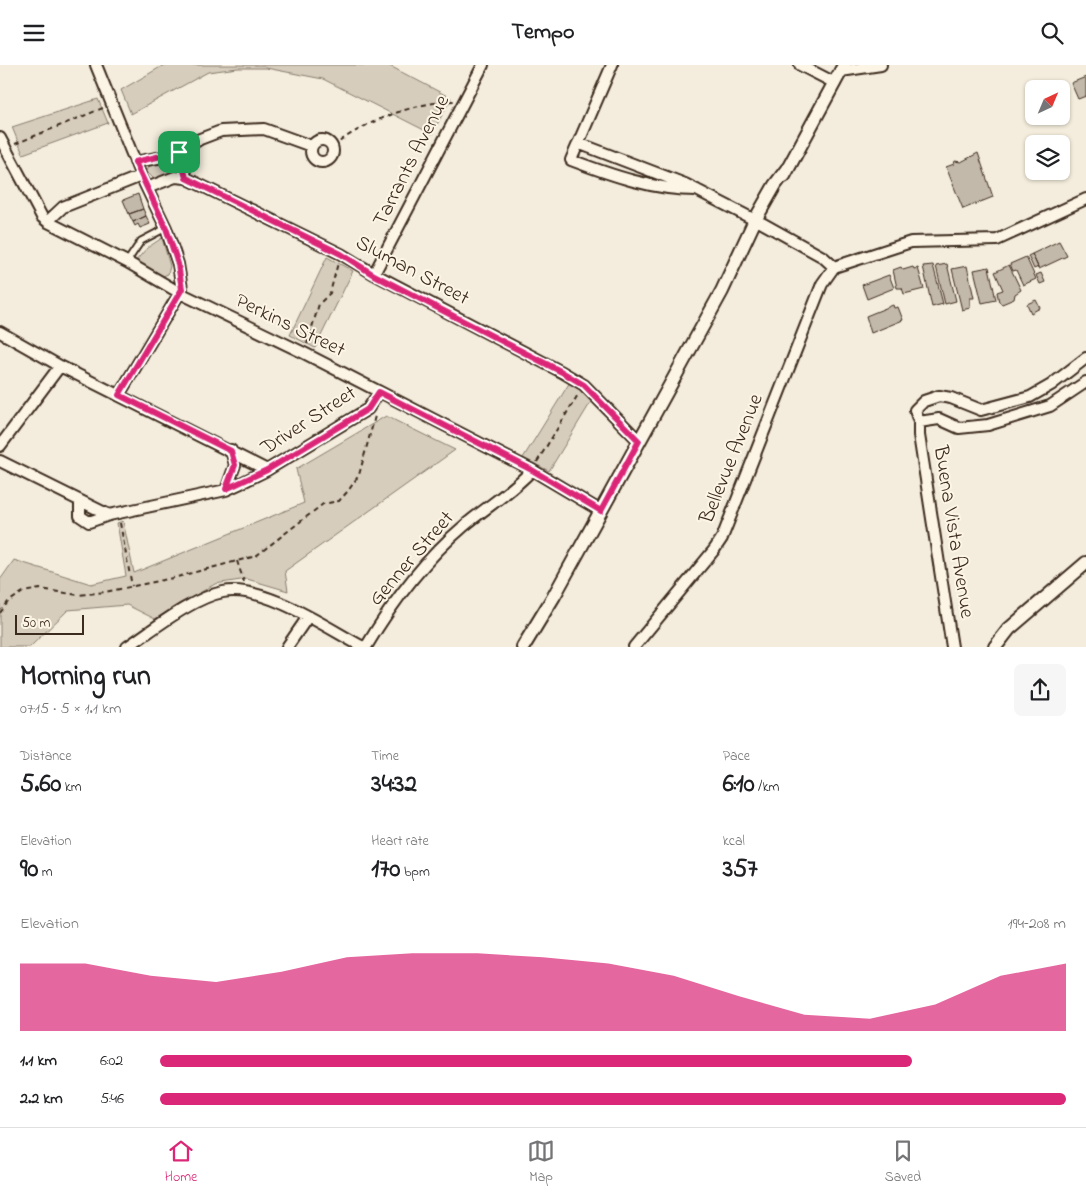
<!DOCTYPE html>
<html lang="en">
<head>
<meta charset="utf-8">
<style>
  :root { --surface:#fff; --page:#f6f6f6; --text:#202124; --muted:#757577; --line:#e0e0e0; --accent:#db2777 }
  body { margin:0; font-family:"Indie Flower",sans-serif; background:var(--page); color:var(--text); height:100vh; display:flex; flex-direction:column; font-size:19px; white-space:nowrap }
  * { box-sizing:border-box; margin:0 }
  p { font-size:16px; color:var(--muted) }
  .icon { flex:none; width:28px; height:28px; fill:none; stroke:currentColor; stroke-width:2; stroke-linecap:round; stroke-linejoin:round }
  .map { position:relative; height:582px; overflow:hidden }
  .sheet { display:flex; flex-direction:column; background:var(--surface); flex:1 }
  .sheet>* { flex:none }
  .needle { width:32px; rotate:44deg }
  .tools { position:absolute; left:1025px; top:15px; display:grid; gap:10px }
  .tools a { display:grid; place-items:center; width:45px; height:45px; border-radius:8px; background:var(--surface); box-shadow:0 1px 4px #0004; font-size:25px }
  .scale { position:absolute; left:15px; bottom:12px; width:69px; box-sizing:border-box; padding-left:5px; border:2px solid #3b2a1e; border-top:0; font-size:14px; line-height:18px; white-space:nowrap; color:#3b2a1e; -webkit-text-stroke:4px #fcf5e5; paint-order:stroke }
  .pin { position:absolute; display:grid; place-items:center; width:42px; height:42px; color:#fff; margin:-21px; border-radius:10px; box-shadow:0 2px 8px #0006 }
  .round { display:grid; place-items:center; flex:none; width:52px; height:52px; border-radius:8px; background:var(--page) }
  .overview { display:flex; align-items:center; justify-content:space-between; height:85px; padding:0 20px }
  h1 { font-size:28px; font-weight:700; line-height:38px }
  .stats { display:grid; grid-template-columns:repeat(3,1fr); gap:8px; height:85px; padding:5px 20px }
  .stats div { display:grid; align-content:center }
  .stats b { font-size:25px; font-weight:700 }
  .stats small { font-size:14px; font-weight:400 }
  .stats p { font-size:14px }
  .chart { height:140px; padding:10px 20px }
  .chart p { display:flex; justify-content:space-between }
  .chart svg { width:100%; height:90px; margin-top:5px; fill:var(--accent); opacity:.7 }
  ul { padding:0 20px; list-style:none; font-size:16px }
  li { display:grid; grid-template-columns:80px 60px 1fr; align-items:center; height:38px }
  li i { height:12px; border-radius:6px; background:var(--accent) }
  header { display:flex; justify-content:space-between; align-items:center; height:65px; padding:0 20px; background:var(--surface); font-size:22px; font-weight:700 }
  .dock { display:flex; justify-content:space-around; align-items:center; height:70px; border-top:1px solid var(--line); background:var(--surface); font-size:14px; color:var(--muted) }
  .dock a { display:grid; justify-items:center; gap:2px }
  .dock .active { color:var(--accent) }
  .map>svg:first-child { display:block }
</style>
</head>
<body>
<header><svg class="icon" aria-label="menu" viewBox="0 0 24 24"><path d="M4 6h16M4 12h16M4 18h16"/></svg>Tempo<svg class="icon" aria-label="search" viewBox="0 0 24 24"><circle cx="10" cy="10" r="6"/><path d="M15 15l6 6"/></svg></header>
<div class="map">
<svg width="1086" height="582" viewBox="0 0 1086 582">
  <rect width="100%" height="100%" fill="#f4eddd"/>
  <filter id="ink" filterUnits="userSpaceOnUse"><feTurbulence type="fractalNoise" baseFrequency=".02" numOctaves="2"/><feDisplacementMap in="SourceGraphic" scale="10" xChannelSelector="R" yChannelSelector="G"/><feConvolveMatrix kernelMatrix="1 2 1 2 8 2 1 2 1" color-interpolation-filters="sRGB"/></filter>
  <g filter="url(#ink)">
    <path fill="#d6cdbd" stroke="#887c6e" d="M 164,0 L 388,0 L 451,33 L 432,69 L 323,14 L 266,3 L 238,3 L 208,7 L 131,49 L 121,25 Z
      M 98,34 L 108,58 L 23,89 L 12,62 Z
      M 173,96 L 177,100 L 174,107 L 155,115 L 147,107 L 149,101 Z
      M 162,173 L 170,201 L 168,209 L 163,211 L 134,198 L 147,183 Z
      M 327,192 L 353,206 L 315,283 L 290,270 Z
      M 570,317 L 594,332 L 549,406 L 523,393 Z
      M 386,351 L 455,385 L 285,506 L 288,526 L 247,514 L 215,519 L 155,554 L 127,540 L 68,545 L 30,582 L 0,582 L 0,515 L 14,495 L 91,519 L 126,511 L 117,458 L 123,456 L 134,508 L 304,438 L 296,404 Z"/>
    <path fill="#c3b9aa" stroke="#3b2a1e" d="M 1086,12 L 1086,31 L 1078,34 L 1071,18 Z
      M 978,88 L 993,132 L 963,144 L 946,102 L 954,99 L 955,96 L 961,97 Z
      M 138,129 L 143,144 L 129,149 L 123,135 Z
      M 143,144 L 146,151 L 133,157 L 129,149 Z
      M 146,151 L 150,159 L 140,163 L 138,159 L 135,161 L 133,157 Z
      M 1059,176 L 1067,191 L 1039,204 L 1032,189 Z
      M 1032,189 L 1038,202 L 1034,204 L 1028,191 Z
      M 1026,192 L 1036,214 L 1023,220 L 1016,205 L 1013,206 L 1010,199 Z
      M 947,199 L 956,236 L 945,239 L 936,201 Z
      M 933,200 L 943,239 L 932,242 L 923,201 Z
      M 1009,200 L 1021,225 L 1015,229 L 1014,234 L 1002,239 L 999,237 L 997,227 L 1003,225 L 995,207 Z
      M 967,201 L 974,233 L 970,233 L 970,243 L 962,245 L 952,204 Z
      M 901,202 L 903,205 L 913,202 L 914,204 L 918,203 L 924,224 L 904,229 L 902,223 L 897,223 L 893,205 Z
      M 989,202 L 996,235 L 982,238 L 974,205 Z
      M 1041,208 L 1045,217 L 1040,219 L 1036,210 Z
      M 889,210 L 894,223 L 867,234 L 862,220 Z
      M 1036,235 L 1040,243 L 1031,248 L 1027,239 Z
      M 893,240 L 894,243 L 898,242 L 903,255 L 871,268 L 866,251 Z"/>
    <g fill="none" stroke-linecap="round" stroke-linejoin="round">
      <g stroke="#3b2a1e" stroke-width="9">
        <path id="service" d="M 127,197 L 141,176 L 166,163"/>
      </g>
      <g stroke="#3b2a1e" stroke-width="14">
        <path id="minor" d="M 96,0 L 141,111 L 166,163 L 178,199 L 182,224 L 119,330
          M 612,0 L 571,95 C 611,110 653,125 697,125
          M 800,0 L 835,18
          M 841,6 L 881,0
          M 0,73 L 42,152 L 48,157 L 127,197 L 180,228 L 304,288 L 532,405 L 601,446
          M311 86a11 11 0 1 1 22 0a11 11 0 1 1-22 0Z
          M 578,78 L 685,119 L 755,155
          M 179,87 L 186,113
          M 135,97 L 174,90 L 200,74 L 221,66 L 264,64 L 311,81
          M 147,123 L 175,112 L 186,113 L 341,189 L 374,209 L 562,307 L 584,320 L 639,376
          M 48,156 L 63,142 L 141,111
          M 762,158 L 823,192 L 834,202 L 911,177 L 997,175 L 1086,134
          M 374,209 L 483,0
          M 0,267 L 60,301 L 267,405
          M 919,357 L 939,354 L 959,363 L 988,360 L 1050,341 L 1086,317
          M 0,381 L 60,301
          M 0,396 L 109,450
          M 226,425 L 235,400 L 231,385
          M 80,437 L 80,451 L 89,457 L 109,450 L 226,425 L 239,419 L 267,405 L 368,344 L 379,327
          M 127,582 C 154,564 192,533 223,527 C 264,519 327,563 363,582
          M 287,582 L 307,553
          M 366,582 C 392,538 425,494 464,461 C 486,442 512,427 532,405
          M 634,582 L 714,485 L 722,473 L 822,219 L 834,202
          M 952,582 L 919,370 L 919,357 L 915,345 L 924,336 L 939,331 L 951,333 L 981,345 L 1030,332 L 1051,320 L 1086,293"/>
      </g>
      <g stroke="#3b2a1e" stroke-width="16">
        <path id="tertiary" d="M 784,111 L 844,0
          M 523,582 L 554,531 L 722,226 L 755,155 L 775,120 L 787,104
          M 995,582 L 1009,564 L 1086,498"/>
      </g>
      <path stroke="#3b2a1e" stroke-width="2" stroke-dasharray="5 4" stroke-linecap="butt" d="M 15,79 L 103,43
        M 333,82 C 360,58 418,36 455,36
        M 307,279 L 319,239 L 330,228 L 338,198
        M 537,397 L 579,328
        M 120,458 L 132,521
        M 237,496 L 244,517
        M 0,548 L 8,537 L 23,527 L 40,524 L 78,530 L 105,527 L 173,513 L 256,491 L 323,439 L 339,436 L 348,426 L 359,410 L 375,351"/>
      <use href="#service" stroke="#fcf5e5" stroke-width="5"/>
      <use href="#minor" stroke="#fcf5e5" stroke-width="10"/>
      <use href="#tertiary" stroke="#fcf5e5" stroke-width="12"/>
    </g>
  </g>
  <g fill="none" stroke-linecap="round" stroke-linejoin="round" filter="url(#ink)">
    <g stroke="#fff" stroke-width="10">
      <path id="route" d="M 179,87 L 186,113 L 341,189 L 374,210 L 562,307 L 584,320 L 639,376 L 601,446 L 532,405 L 379,327 L 368,344 L 267,405 L 226,424 L 235,400 L 231,386 L 119,330 L 182,224 L 178,199 L 166,163 L 135,97 Z"/>
    </g>
    <use href="#route" stroke="#db2777" stroke-width="6"/>
  </g>
  <g text-anchor="middle" dominant-baseline="central" stroke-width="4" stroke-linejoin="round" paint-order="stroke">
    <g font-size="21" fill="#3b2a1e" stroke="#fcf5e5">
      <text transform="translate(412 96) rotate(-63)">Tarrants Avenue</text>
      <text transform="translate(412 206) rotate(28)">Sluman Street</text>
      <text transform="translate(290 261) rotate(26)">Perkins Street</text>
      <text transform="translate(309 356) rotate(-33)">Driver Street</text>
      <text transform="translate(732 394) rotate(-68)">Bellevue Avenue</text>
      <text transform="translate(953 467) rotate(81)">Buena Vista Avenue</text>
      <text transform="translate(412 494) rotate(-49)">Genner Street</text>
    </g>
  </g>
</svg>
<div class="tools">
<a><svg class="needle" viewBox="-14 -14 28 28"><path d="M0-13l5 13h-10z" fill="#e53935"/><path d="M0 13l5-13h-10z" fill="#757577"/></svg></a>
<a><svg class="icon" aria-label="layers" viewBox="0 0 24 24"><path d="M12 4l9 5-9 5-9-5zM3 14l9 5 9-5"/></svg></a>
</div>
<div class="scale">50 m</div>
<div class="pin" style="left:179px;top:87px;background:#1e9e55"><svg class="icon" aria-label="arrive" viewBox="0 0 24 24"><path d="M6 21V4h12l-3 4 3 4H6"/></svg></div>
</div>
<section class="sheet">
<div class="overview"><div><h1>Morning run</h1><p>07:15 · 5 × 1.1 km</p></div><a class="round"><svg class="icon" aria-label="share" viewBox="0 0 24 24"><path d="M12 15V3M7 8l5-5 5 5M5 13v7h14v-7"/></svg></a></div>
<div class="stats">
<div><p>Distance</p><b>5.60<small> km</small></b></div>
<div><p>Time</p><b>34:32</b></div>
<div><p>Pace</p><b>6:10<small> /km</small></b></div>
</div>
<div class="stats">
<div><p>Elevation</p><b>90<small> m</small></b></div>
<div><p>Heart rate</p><b>170<small> bpm</small></b></div>
<div><p>kcal</p><b>357</b></div>
</div>
<div class="chart"><p><span>Elevation</span>194–208 m</p>
<svg viewBox="0 0 160 44" preserveAspectRatio="none"><path d="M0 44V11L10 11L20 17L30 20L40 15L50 8L60 6L70 6L80 8L90 11L100 17L110 27L120 36L130 38L140 31L150 17L160 11V44z"/></svg>
</div>
<ul>
<li><b>1.1 km</b>6:02<i style="width:83%"></i></li>
<li><b>2.2 km</b>5:46<i style="width:100%"></i></li>
</ul>
</section>
<nav class="dock">
<a class="active"><svg class="icon" aria-label="home" viewBox="0 0 24 24"><path d="M3 11l9-7 9 7M6 9v11h12V9"/></svg>Home</a>
<a><svg class="icon" aria-label="map" viewBox="0 0 24 24"><path d="M3 6l6-2 6 2 6-2v14l-6 2-6-2-6 2zM9 4v14M15 6v14"/></svg>Map</a>
<a><svg class="icon" aria-label="saved" viewBox="0 0 24 24"><path d="M7 4h10v16l-5-4-5 4z"/></svg>Saved</a>
</nav>
</body>
</html>
